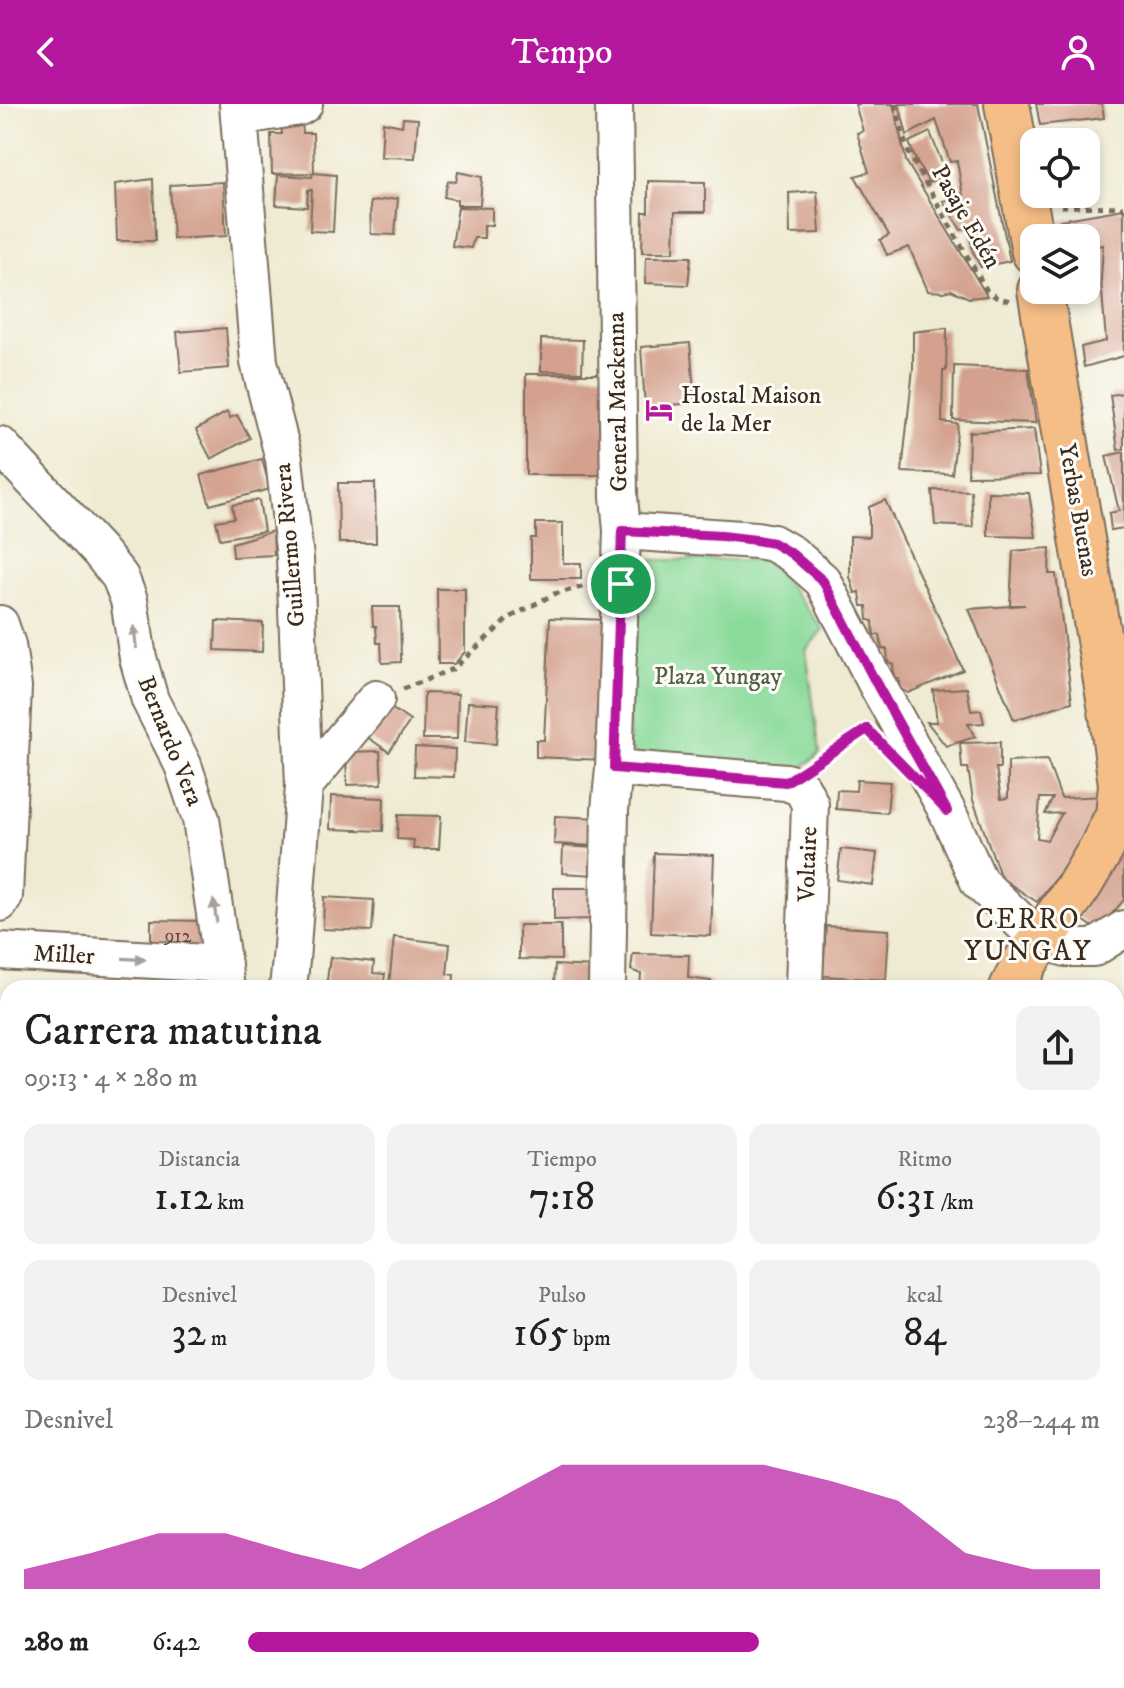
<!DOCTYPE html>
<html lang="es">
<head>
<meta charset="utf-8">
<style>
  :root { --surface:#fff; --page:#f2f2f2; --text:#202124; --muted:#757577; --accent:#b5179e }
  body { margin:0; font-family:"IM FELL DW Pica",serif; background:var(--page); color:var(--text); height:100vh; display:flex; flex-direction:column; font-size:30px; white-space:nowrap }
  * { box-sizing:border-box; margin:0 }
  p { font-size:26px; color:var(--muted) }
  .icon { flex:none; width:44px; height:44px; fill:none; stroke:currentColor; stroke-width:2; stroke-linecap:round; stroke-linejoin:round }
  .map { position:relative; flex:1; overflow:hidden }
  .side { position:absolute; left:0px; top:876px; width:1124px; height:708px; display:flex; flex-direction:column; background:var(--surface); border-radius:24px 24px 0 0; box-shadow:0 4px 12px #0003 }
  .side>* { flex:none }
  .fabs { position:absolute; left:1020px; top:24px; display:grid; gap:16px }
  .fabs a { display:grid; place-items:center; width:80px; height:80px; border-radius:16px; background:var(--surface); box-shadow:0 4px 12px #0003; font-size:40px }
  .pin { position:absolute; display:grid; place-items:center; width:68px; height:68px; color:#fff; margin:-34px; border:4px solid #fff; border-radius:50%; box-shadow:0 2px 8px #0007 }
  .round { display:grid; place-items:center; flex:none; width:84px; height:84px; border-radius:16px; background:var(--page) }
  .overview { display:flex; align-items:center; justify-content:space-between; height:136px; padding:0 24px }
  h1 { font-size:44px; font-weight:600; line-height:60px }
  .figures { display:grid; grid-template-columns:repeat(3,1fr); gap:12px; height:136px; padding:8px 24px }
  .figures div { display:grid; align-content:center; border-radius:16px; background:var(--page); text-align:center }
  .figures b { font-size:40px; font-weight:600 }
  .figures small { font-size:22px; font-weight:400 }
  .figures p { font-size:22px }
  .chart { height:224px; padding:16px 24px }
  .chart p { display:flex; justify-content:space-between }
  .chart svg { width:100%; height:144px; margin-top:8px; fill:var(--accent); opacity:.7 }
  ul { padding:0 24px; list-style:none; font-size:26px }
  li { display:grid; grid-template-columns:128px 96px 1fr; align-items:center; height:60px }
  li i { height:20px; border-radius:10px; background:var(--accent) }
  header { display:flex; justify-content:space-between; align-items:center; height:104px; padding:0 24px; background:var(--accent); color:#fff; font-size:36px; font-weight:600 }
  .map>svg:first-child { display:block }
</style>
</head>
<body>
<header><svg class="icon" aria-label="back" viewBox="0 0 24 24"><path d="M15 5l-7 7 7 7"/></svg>Tempo<svg class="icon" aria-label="person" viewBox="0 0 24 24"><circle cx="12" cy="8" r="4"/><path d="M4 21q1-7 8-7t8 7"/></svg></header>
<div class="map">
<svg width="1124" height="1584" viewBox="0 0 1124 1584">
  <rect width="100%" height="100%" fill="#fdfcf7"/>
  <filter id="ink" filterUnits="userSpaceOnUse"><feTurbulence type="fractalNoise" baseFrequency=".0125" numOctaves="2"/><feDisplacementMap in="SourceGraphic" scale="16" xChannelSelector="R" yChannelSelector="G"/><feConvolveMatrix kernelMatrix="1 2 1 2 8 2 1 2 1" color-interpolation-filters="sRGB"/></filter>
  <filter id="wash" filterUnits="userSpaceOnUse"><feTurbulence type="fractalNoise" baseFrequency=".006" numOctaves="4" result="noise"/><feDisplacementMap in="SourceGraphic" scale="32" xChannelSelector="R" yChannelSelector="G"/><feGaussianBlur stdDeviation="1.8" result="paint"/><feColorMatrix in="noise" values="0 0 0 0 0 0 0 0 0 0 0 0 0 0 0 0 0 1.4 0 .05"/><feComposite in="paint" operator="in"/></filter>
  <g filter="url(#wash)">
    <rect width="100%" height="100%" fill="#efead2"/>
    <path fill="#8ada9a" stroke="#62825c" stroke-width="2" d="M 651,456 L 768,456 L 823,525 L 806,546 L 820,649 L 793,671 L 642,656 L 629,643 L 625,473 Z
      M 1123,1515 L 1124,1516 L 1124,1584 L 1094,1584 L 1088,1576 L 1116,1576 L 1116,1518 Z"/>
    <g id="blocks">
      <path fill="#d4a18e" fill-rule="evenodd" d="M 855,0 L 893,0 L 906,57 L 987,192 L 969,194 L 951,186 L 944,188 L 928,187 L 909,143 L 887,151 L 880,136 L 889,131 L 855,72 L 869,68 L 857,29 L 863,27 Z
        M 899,0 L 978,0 L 1010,157 L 981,163 L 973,148 L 969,125 L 961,126 L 943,97 L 963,92 L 957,57 L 950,58 L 936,16 L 907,31 Z
        M 1036,0 L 1102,0 L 1104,14 L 1040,21 Z
        M 403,14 L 418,15 L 415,54 L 381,53 L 383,18 L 402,22 Z
        M 302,18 L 303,29 L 313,29 L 314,69 L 272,70 L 271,30 L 282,30 L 281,19 Z
        M 930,28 L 946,69 L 929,79 L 914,52 L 909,38 Z
        M 458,68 L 482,73 L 480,101 L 457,101 L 457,96 L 444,93 L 448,77 L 456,78 Z
        M 313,69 L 336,71 L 333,128 L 310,127 L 312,86 L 308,86 L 307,103 L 276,101 L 278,71 L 312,73 Z
        M 153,75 L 155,137 L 117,137 L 115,80 Z
        M 648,77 L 705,78 L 705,108 L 675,108 L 674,148 L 642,148 L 643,108 L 648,108 Z
        M 223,78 L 226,132 L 173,135 L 170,81 Z
        M 817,87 L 820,129 L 790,130 L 789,89 Z
        M 398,94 L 395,131 L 371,130 L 370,98 Z
        M 458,103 L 492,104 L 492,121 L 484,121 L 484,134 L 474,134 L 471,144 L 452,142 Z
        M 1124,105 L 1124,252 L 1084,263 L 1081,243 L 1106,237 L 1101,175 L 1103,141 L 1086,144 L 1086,134 L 1063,134 L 1060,116 Z
        M 646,153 L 691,153 L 688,181 L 645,179 Z
        M 226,224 L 229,264 L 181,268 L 177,228 Z
        M 947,224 L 946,267 L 943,267 L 942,318 L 958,320 L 952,370 L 902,368 L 913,264 L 913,228 Z
        M 541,235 L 583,236 L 582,268 L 541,267 Z
        M 690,239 L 695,299 L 645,303 L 641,243 Z
        M 954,262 L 1028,265 L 1036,319 L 953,316 Z
        M 526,270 L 614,270 L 614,371 L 526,371 Z
        M 1124,289 L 1124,345 L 1118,346 L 1110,291 Z
        M 227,308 L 230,314 L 237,311 L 250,334 L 211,355 L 196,326 Z
        M 1034,325 L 1040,371 L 968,372 L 969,328 Z
        M 1124,348 L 1124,424 L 1111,426 L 1109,409 L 1119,407 L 1106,352 Z
        M 262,355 L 270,385 L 210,401 L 201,371 Z
        M 338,379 L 375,379 L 376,439 L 339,439 Z
        M 932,386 L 971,387 L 973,423 L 935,421 Z
        M 988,388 L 1029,389 L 1036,433 L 988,432 Z
        M 259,396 L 264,427 L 220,435 L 216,417 L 234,414 L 232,401 Z
        M 885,396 L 963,566 L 908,589 L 899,584 L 899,575 L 894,573 L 893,560 L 888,558 L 887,545 L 882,545 L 880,531 L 874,531 L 873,517 L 868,516 L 867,502 L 862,502 L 860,488 L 855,489 L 850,473 L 850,432 L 869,433 L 869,403 Z
        M 536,419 L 563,419 L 563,459 L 581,459 L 581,475 L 531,475 L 531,434 L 536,434 Z
        M 273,427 L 274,451 L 233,453 L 232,439 Z
        M 1050,444 L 1049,470 L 1056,470 L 1072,598 L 1014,616 L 969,505 L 1025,501 L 1010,501 L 1013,447 Z
        M 437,485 L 465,485 L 465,548 L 454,560 L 438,560 Z
        M 372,503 L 400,503 L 401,558 L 382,559 L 381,539 L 377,539 L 376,522 L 373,522 Z
        M 550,514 L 609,516 L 603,656 L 536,653 L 536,636 L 544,636 Z
        M 216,517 L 263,519 L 262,548 L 215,546 Z
        M 967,584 L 971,607 L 981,606 L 984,619 L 968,620 L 975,633 L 946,642 L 927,618 L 937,618 L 933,586 Z
        M 424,589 L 458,590 L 457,635 L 423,635 Z
        M 468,598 L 499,600 L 496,640 L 465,638 Z
        M 384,599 L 410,617 L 389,648 L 363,630 Z
        M 1000,638 L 1000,664 L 996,664 L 1001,695 L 1008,694 L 1008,658 L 1047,656 L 1061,694 L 1107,692 L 1080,742 L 1037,798 L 1001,774 L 973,696 L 968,664 L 962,664 L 960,639 ZM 1040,694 L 1053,694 L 1045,710 L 1062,709 L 1047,736 L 1037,734 Z
        M 415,643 L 455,645 L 454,673 L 414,672 Z
        M 380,647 L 382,680 L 347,681 L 346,648 Z
        M 857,676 L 890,678 L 887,709 L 836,705 L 837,686 L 856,687 Z
        M 331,692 L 384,694 L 383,727 L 330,725 Z
        M 398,711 L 441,712 L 439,745 L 413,745 L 414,736 L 397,735 Z
        M 555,712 L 598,714 L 596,742 L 554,740 Z
        M 1124,731 L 1124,796 L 1098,826 L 1078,813 Z
        M 563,742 L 597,744 L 595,771 L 562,769 Z
        M 841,745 L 877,749 L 873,781 L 837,776 Z
        M 654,749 L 714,751 L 711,832 L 651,829 Z
        M 554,784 L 592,784 L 592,815 L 554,816 Z
        M 324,793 L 374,796 L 372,827 L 323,825 Z
        M 151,816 L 202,817 L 208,847 L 151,847 Z
        M 519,821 L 561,821 L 561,856 L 519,855 Z
        M 826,822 L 889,826 L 886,876 L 823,872 Z
        M 394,833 L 450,840 L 447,870 L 454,871 L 453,884 L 417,884 L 389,881 Z
        M 633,850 L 689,851 L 688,874 L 711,877 L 710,884 L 640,884 L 641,870 L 631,866 Z
        M 330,853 L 374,858 L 373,869 L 385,870 L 383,884 L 326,884 Z
        M 555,861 L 595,863 L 595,884 L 554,882 Z
        M 821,875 L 884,881 L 883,884 L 820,884 Z
        M 87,1576 L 119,1576 L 122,1584 L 76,1584 L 74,1580 Z
        M 185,1576 L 246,1576 L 244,1584 L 232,1584 L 212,1579 L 211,1584 L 187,1584 Z
        M 381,1576 L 412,1576 L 410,1584 L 379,1584 Z
        M 416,1576 L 430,1576 L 428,1584 L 414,1584 Z
        M 524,1576 L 599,1576 L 597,1584 L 522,1584 Z
        M 698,1576 L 752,1576 L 751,1584 L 712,1584 L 712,1581 Z
        M 779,1576 L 801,1576 L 798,1584 L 777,1584 Z
        M 815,1576 L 865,1576 L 863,1584 L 833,1577 L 831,1584 L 825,1584 L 814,1581 Z
        M 970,1576 L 1002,1576 L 992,1584 L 977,1584 Z
        M 1038,1576 L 1075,1576 L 1081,1584 L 1044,1584 Z"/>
    </g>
  </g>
  <g filter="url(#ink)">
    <use href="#blocks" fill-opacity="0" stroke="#7a6d5d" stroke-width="2"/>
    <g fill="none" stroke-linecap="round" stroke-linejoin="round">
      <g stroke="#7a6d5d" stroke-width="40">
        <path id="minor" d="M 238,0 L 259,258 L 284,355 L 295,454 L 304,682 L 291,856 L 288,884
          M 239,13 L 299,3 L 304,0
          M 0,341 L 99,447 L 120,473 L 129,496 L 138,554 L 150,596 L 183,661 L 201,715 L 226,884
          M 622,427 L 756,436 L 773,439 L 792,450 L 823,477 L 875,577 L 947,707 L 979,778 L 1040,836 L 1066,844 L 1094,844 L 1124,825
          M 0,520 L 7,541 L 13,583 L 4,792 L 0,799
          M 614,664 L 786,678 L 802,684 L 810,700 L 804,884
          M 304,682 L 376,595
          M 0,847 L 223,860
          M 607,884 L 610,706 L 614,664 L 622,427 L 619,392 L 614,0
          M 144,1576 L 146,1584
          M 480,1584 L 482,1576
          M 757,1584 L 759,1576"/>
      </g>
      <g stroke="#7a6d5d" stroke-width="48">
        <path id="major" d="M 1007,0 L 1034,148
          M 1012,884 L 1026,857 L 1079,782 L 1101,745 L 1118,711 L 1121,681 L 1112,612 L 1040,186
          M 901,1584 L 908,1576"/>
      </g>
      <path stroke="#7a6d5d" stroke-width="5" stroke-dasharray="6 6" stroke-linecap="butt" d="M 895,0 L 907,46 L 987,187 L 996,193 L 1010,197
        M 1061,102 L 1124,103
        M 403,585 L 453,565 L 509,514 L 554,490 L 590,481
        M 816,658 L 867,625 L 868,626"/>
      <use href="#minor" stroke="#fff" stroke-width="36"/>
      <use href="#major" stroke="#f6be87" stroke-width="44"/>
    </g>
    <defs><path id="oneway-solid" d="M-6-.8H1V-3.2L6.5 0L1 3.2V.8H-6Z" transform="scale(2)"/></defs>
    <g fill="#a79f9a">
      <use href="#oneway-solid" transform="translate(135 533) rotate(-97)"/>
      <use href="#oneway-solid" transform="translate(215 807) rotate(-99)"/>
      <use href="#oneway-solid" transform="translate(134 855) rotate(3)"/>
    </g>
  </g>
  <g fill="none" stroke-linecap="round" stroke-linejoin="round" filter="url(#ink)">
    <g stroke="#fff" stroke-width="16">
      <path id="route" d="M 622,427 L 722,432 L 756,436 L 773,439 L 792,450 L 823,477 L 875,577 L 947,707 L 867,625 L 786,678 L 614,664 Z"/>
    </g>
    <use href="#route" stroke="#b5179e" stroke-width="10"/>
  </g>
  <defs>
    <g id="hotel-bare" transform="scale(2.16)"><path d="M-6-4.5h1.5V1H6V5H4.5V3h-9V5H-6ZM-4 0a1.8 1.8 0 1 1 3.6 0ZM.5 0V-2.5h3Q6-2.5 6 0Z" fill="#b5179e" stroke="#fdfcf7" stroke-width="2.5" paint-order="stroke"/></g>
  </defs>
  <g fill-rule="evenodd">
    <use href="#hotel-bare" x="659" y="306"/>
  </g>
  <g text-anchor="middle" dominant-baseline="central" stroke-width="6" stroke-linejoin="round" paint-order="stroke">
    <g font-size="20" fill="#61483a">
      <text x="178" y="832">912</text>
    </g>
    <g font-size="24" fill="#3b2a1e" stroke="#fdfcf7">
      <text transform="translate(966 113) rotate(60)">Pasaje Edén</text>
      <text transform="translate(618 298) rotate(-91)">General Mackenna</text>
      <text transform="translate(1078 406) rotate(80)">Yerbas Buenas</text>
      <text transform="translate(290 441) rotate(-95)">Guillermo Rivera</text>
      <text transform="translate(170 637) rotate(68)">Bernardo Vera</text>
      <text transform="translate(808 760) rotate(-88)">Voltaire</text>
      <text transform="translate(64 851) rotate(3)">Miller</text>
    </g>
    <g font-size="24" fill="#3b2a1e" stroke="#fdfcf7" text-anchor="start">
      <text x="681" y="292">Hostal Maison<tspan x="681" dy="28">de la Mer</tspan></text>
    </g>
    <g font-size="24" fill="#535f43" stroke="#fdfcf7">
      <text x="718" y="573">Plaza Yungay</text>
    </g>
    <g font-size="28" letter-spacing="2" fill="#3b2a1e" stroke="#fdfcf7">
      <text x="1028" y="815">CERRO<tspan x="1028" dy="32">YUNGAY</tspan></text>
    </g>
  </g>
</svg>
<div class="fabs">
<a><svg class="icon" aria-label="locate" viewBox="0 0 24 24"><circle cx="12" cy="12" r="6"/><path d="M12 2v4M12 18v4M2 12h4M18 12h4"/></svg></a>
<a><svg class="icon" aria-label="layers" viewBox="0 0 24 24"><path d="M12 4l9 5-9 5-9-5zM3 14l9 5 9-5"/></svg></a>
</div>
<div class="pin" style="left:621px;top:480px;background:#1e9e55"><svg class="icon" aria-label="arrive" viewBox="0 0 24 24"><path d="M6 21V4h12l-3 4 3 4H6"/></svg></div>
<section class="side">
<div class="overview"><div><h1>Carrera matutina</h1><p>09:13 · 4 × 280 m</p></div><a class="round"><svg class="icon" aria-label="share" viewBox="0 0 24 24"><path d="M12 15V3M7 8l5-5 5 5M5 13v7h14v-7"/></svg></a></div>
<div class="figures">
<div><p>Distancia</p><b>1.12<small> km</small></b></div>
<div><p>Tiempo</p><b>7:18</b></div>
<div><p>Ritmo</p><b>6:31<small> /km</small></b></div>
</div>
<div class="figures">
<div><p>Desnivel</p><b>32<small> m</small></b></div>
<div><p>Pulso</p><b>165<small> bpm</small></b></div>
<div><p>kcal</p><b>84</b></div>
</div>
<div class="chart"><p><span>Desnivel</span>238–244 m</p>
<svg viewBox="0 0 160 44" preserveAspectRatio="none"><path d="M0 44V38L10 33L20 27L30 27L40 33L50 38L60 27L70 17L80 6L90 6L100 6L110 6L120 11L130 17L140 33L150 38L160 38V44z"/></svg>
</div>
<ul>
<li><b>280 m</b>6:42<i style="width:60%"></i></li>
</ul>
</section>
</div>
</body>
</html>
